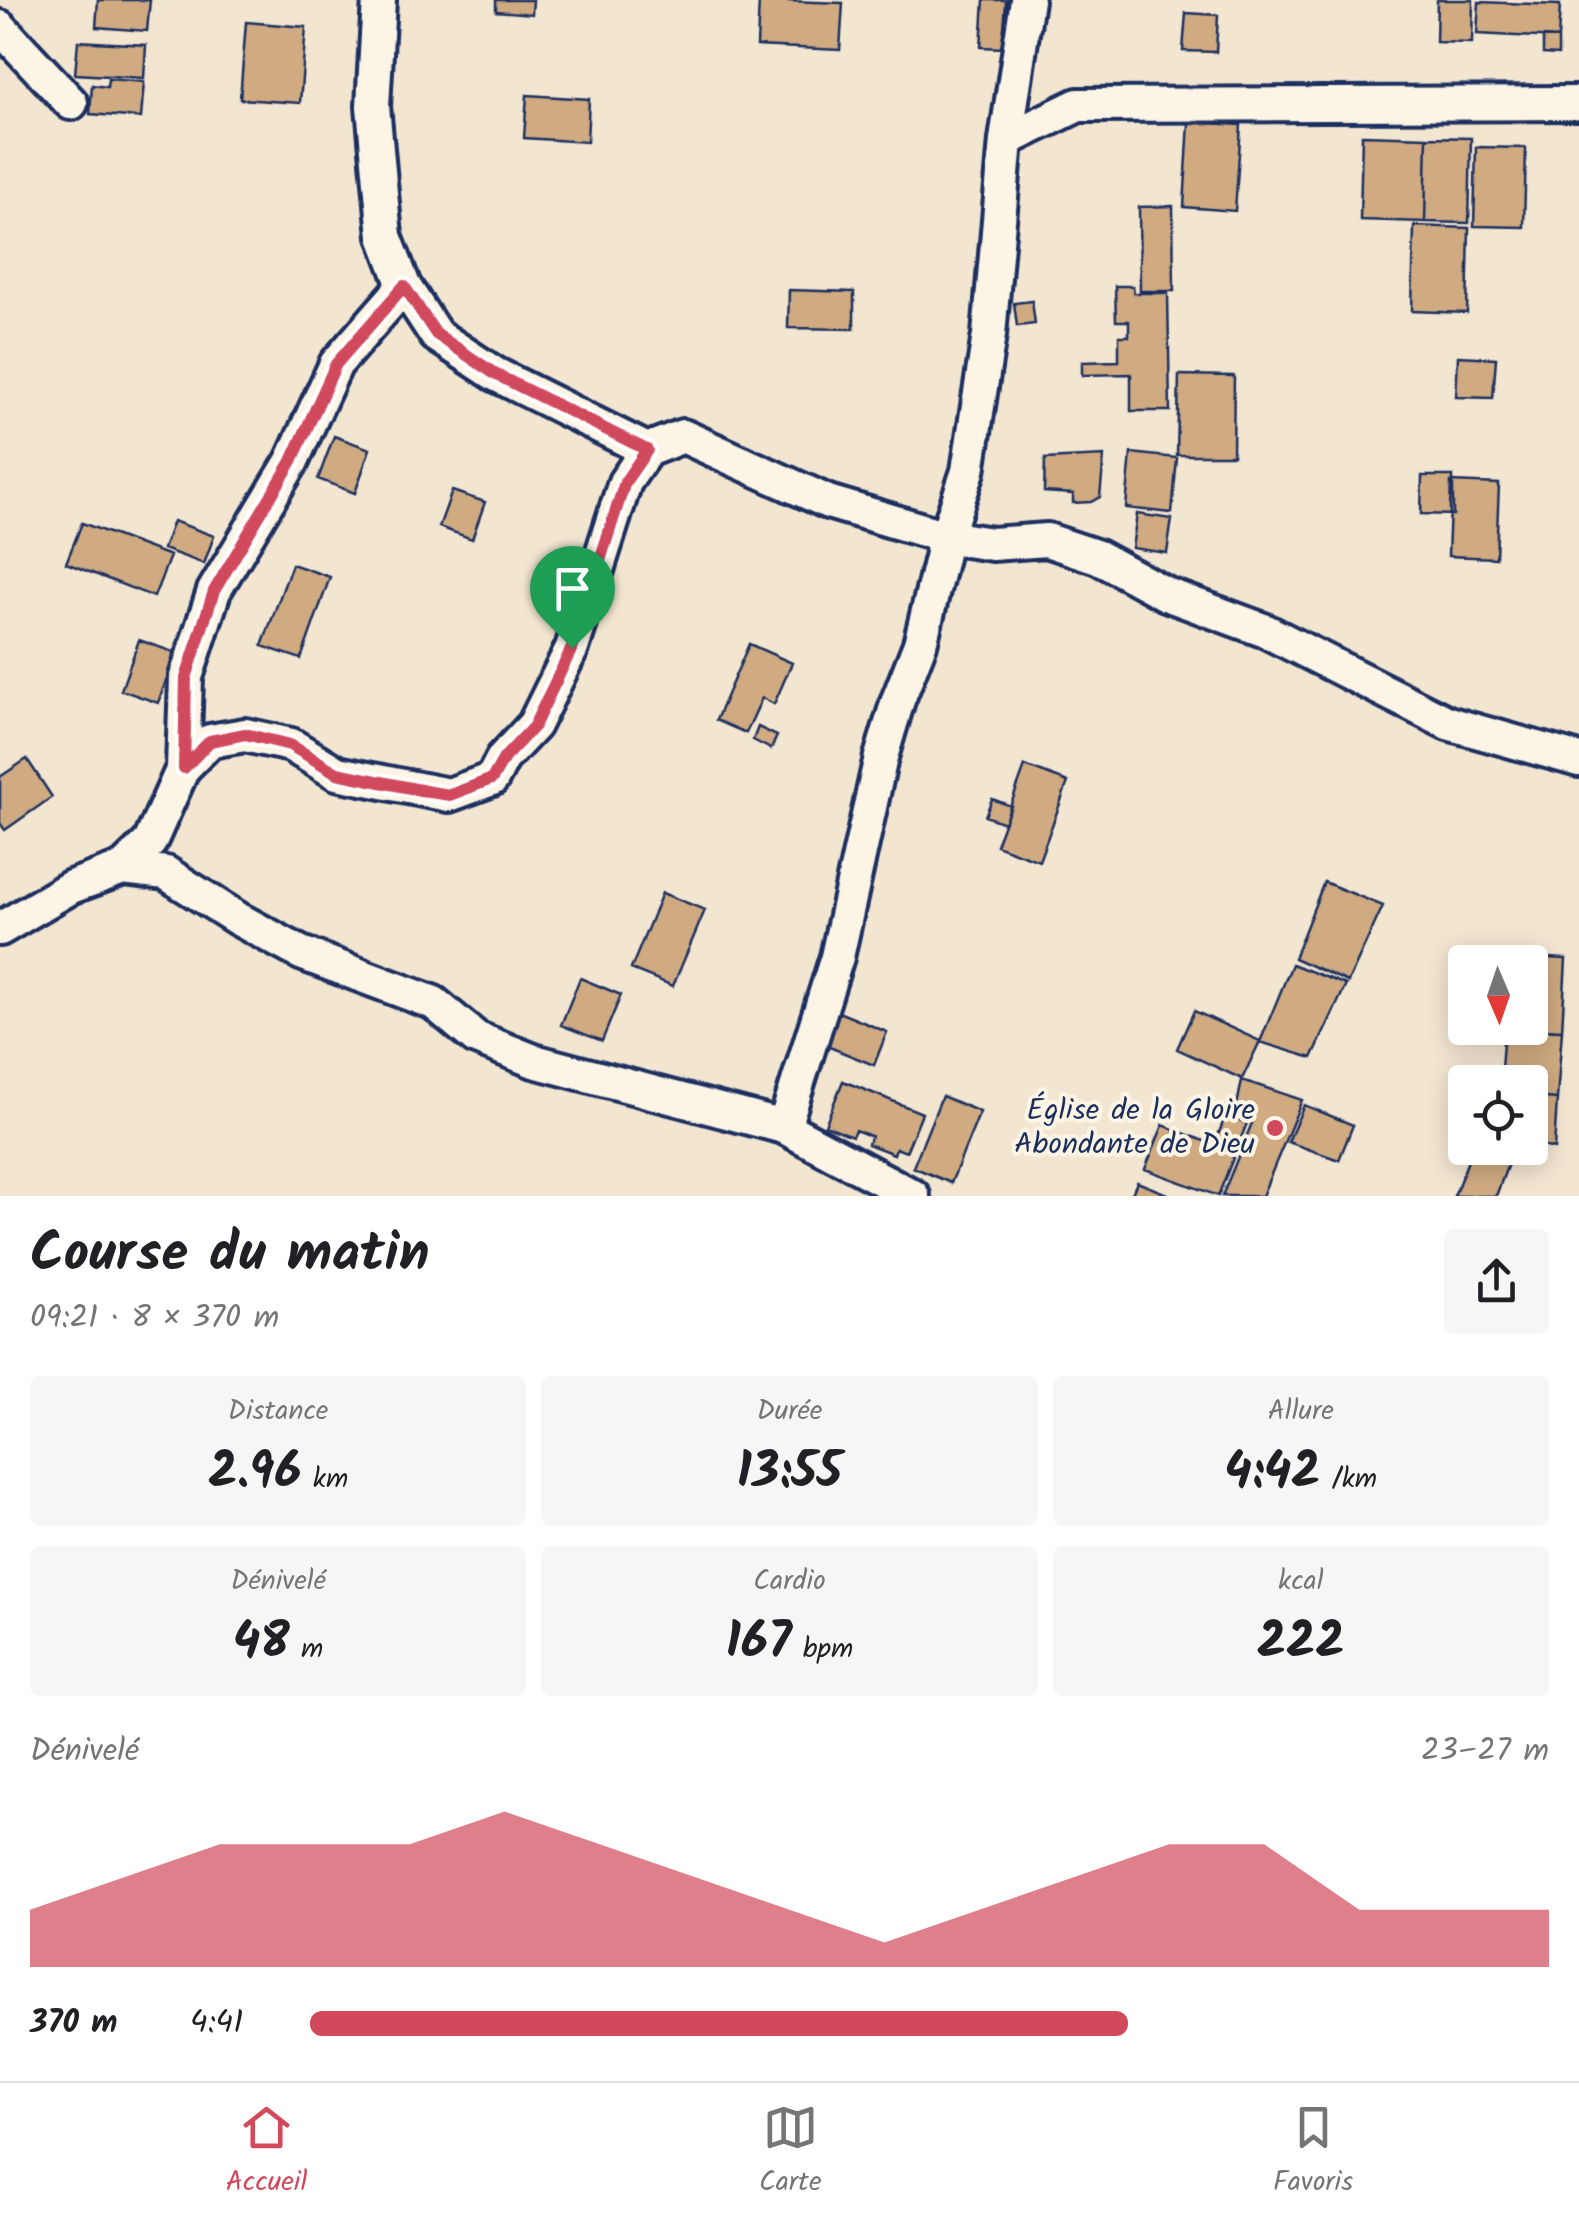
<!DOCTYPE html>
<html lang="fr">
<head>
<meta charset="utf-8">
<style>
  :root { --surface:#fff; --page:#f6f6f6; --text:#202124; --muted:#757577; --line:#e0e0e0; --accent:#d1495b }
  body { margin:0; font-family:Kalam,sans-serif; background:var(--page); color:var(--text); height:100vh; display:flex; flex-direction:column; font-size:38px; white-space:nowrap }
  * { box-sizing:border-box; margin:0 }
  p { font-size:32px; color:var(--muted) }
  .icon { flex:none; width:55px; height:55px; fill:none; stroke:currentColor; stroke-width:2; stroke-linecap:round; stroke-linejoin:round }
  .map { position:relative; height:1196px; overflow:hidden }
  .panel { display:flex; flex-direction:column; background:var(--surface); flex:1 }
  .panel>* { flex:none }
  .needle { width:65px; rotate:178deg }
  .tools { position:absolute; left:1448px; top:945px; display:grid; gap:20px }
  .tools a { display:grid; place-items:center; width:100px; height:100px; border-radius:10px; background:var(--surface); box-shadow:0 5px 25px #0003; font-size:50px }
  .pin { position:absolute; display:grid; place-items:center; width:85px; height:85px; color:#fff; margin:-102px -42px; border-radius:50% 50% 50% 0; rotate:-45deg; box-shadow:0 0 10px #0007 }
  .pin .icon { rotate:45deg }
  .round { display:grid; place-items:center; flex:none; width:105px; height:105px; border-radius:10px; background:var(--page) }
  .overview { display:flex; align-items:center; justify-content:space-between; height:170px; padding:0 30px }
  h1 { font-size:55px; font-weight:800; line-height:75px }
  .stats { display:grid; grid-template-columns:repeat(3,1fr); gap:15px; height:170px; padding:10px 30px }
  .stats div { display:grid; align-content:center; border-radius:10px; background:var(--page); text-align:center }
  .stats b { font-size:50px; font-weight:800 }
  .stats small { font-size:28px; font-weight:400 }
  .stats p { font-size:28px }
  .chart { height:280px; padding:20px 30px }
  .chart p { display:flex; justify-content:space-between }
  .chart svg { width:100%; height:180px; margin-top:10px; fill:var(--accent); opacity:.7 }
  ul { padding:0 30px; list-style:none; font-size:32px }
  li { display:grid; grid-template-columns:160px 120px 1fr; align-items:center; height:75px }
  li i { height:25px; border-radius:12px; background:var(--accent) }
  .menu { display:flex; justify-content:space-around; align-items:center; height:140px; border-top:2px solid var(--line); background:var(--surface); font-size:28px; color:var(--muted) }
  .menu a { display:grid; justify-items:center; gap:5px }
  .menu .selected { color:var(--accent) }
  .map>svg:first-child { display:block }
</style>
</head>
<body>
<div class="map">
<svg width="1579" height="1196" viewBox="0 0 1579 1196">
  <rect width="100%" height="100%" fill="#f3e6d1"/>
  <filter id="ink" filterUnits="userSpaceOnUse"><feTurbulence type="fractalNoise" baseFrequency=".01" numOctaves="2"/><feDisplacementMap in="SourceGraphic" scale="20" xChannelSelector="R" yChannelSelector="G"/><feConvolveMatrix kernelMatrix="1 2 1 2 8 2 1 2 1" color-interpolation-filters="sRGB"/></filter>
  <g filter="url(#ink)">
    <path fill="#d0ab82" stroke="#1b2f5e" stroke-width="2.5" d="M 98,0 L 150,0 L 147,31 L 96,27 Z
      M 496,0 L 533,0 L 532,14 L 496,11 Z
      M 759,0 L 843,3 L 840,50 L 757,46 Z
      M 984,0 L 1006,0 L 1003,48 L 981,47 Z
      M 1437,0 L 1473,0 L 1472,43 L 1436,42 Z
      M 1479,2 L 1560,5 L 1558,38 L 1477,34 Z
      M 1186,13 L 1218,15 L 1216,52 L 1183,51 Z
      M 246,22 L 306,27 L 300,103 L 240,99 Z
      M 1543,37 L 1558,38 L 1558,55 L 1543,54 Z
      M 78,41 L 146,45 L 144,78 L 75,74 Z
      M 108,79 L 144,82 L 141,118 L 90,114 L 92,85 L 107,87 Z
      M 527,95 L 589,99 L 587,142 L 524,138 Z
      M 1189,122 L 1241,125 L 1235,211 L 1184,207 Z
      M 1362,135 L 1427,137 L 1425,222 L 1360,220 Z
      M 1427,137 L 1471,138 L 1469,223 L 1425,222 Z
      M 1476,147 L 1526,148 L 1524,227 L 1474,226 Z
      M 1173,206 L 1174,291 L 1140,291 L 1139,207 Z
      M 1414,226 L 1469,228 L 1467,313 L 1412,311 Z
      M 1115,286 L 1133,286 L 1134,293 L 1168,293 L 1170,411 L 1131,411 L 1131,374 L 1082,375 L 1082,362 L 1119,361 L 1119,336 L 1129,336 L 1129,321 L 1116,321 Z
      M 789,290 L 854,292 L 854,329 L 788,328 Z
      M 1032,301 L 1035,324 L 1017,326 L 1014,303 Z
      M 1458,356 L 1496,358 L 1493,398 L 1456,397 Z
      M 1179,375 L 1234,376 L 1233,455 L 1177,455 Z
      M 334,436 L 370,449 L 355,493 L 318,479 Z
      M 1131,453 L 1177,458 L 1172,513 L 1126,508 Z
      M 1104,456 L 1100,497 L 1091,502 L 1073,503 L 1073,494 L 1044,492 L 1045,459 Z
      M 1422,476 L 1453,476 L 1453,515 L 1421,514 Z
      M 1451,482 L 1499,484 L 1496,558 L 1448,556 Z
      M 452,491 L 485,502 L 472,539 L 439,527 Z
      M 1137,514 L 1172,519 L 1167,553 L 1132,548 Z
      M 173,521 L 214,536 L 204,564 L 163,549 Z
      M 82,523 L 170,556 L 154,597 L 66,563 Z
      M 292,564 L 330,577 L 301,659 L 262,646 Z
      M 139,640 L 176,653 L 158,703 L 121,690 Z
      M 749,644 L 792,663 L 774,704 L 762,698 L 746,733 L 716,720 Z
      M 758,727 L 777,736 L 771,749 L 753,740 Z
      M 27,759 L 52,797 L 5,830 L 0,823 L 0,777 Z
      M 1025,766 L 1068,782 L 1039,861 L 996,845 Z
      M 992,799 L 1011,806 L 1004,823 L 985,816 Z
      M 1324,882 L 1383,906 L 1348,982 L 1294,958 Z
      M 662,893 L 705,910 L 673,986 L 631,969 Z
      M 1527,957 L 1566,959 L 1562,1030 L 1525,1028 L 1530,1028 L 1530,962 L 1525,962 Z
      M 1292,964 L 1346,985 L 1312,1058 L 1260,1042 Z
      M 580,978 L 621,995 L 602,1041 L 561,1025 Z
      M 836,1011 L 887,1032 L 874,1065 L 822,1044 Z
      M 1194,1011 L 1260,1041 L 1242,1079 L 1177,1049 Z
      M 1504,1028 L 1562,1030 L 1557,1099 L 1530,1097 L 1530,1082 L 1500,1082 Z
      M 1242,1080 L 1302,1100 L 1262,1196 L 1222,1196 L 1252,1123 L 1235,1116 Z
      M 843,1081 L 922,1113 L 906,1152 L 896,1148 L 894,1154 L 868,1144 L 871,1136 L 855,1130 L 852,1136 L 825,1125 Z
      M 942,1096 L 980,1112 L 951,1183 L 913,1167 Z
      M 1530,1097 L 1557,1099 L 1554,1149 L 1530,1143 Z
      M 1304,1105 L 1353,1125 L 1339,1160 L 1288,1142 Z
      M 1226,1115 L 1247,1123 L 1218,1196 L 1145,1169 L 1163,1125 L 1214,1145 Z
      M 1473,1148 L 1514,1148 L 1496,1196 L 1454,1196 Z
      M 1137,1182 L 1172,1196 L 1131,1196 Z"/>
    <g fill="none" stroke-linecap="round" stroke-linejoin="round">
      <g stroke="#1b2f5e" stroke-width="40">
        <path id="minor" d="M 379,0 L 373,106 L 385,236 L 404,286 L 436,335 L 495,374 L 647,450
          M 0,27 L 71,103
          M 1006,140 L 1078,105 L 1579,103
          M 183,768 L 186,677 L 214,591 L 292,461 L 336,364 L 404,286
          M 123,868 L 166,873 L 238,919 L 301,953 L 434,1003 L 476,1038 L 534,1061 L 784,1127 L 913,1196
          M 0,929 L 71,887 L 123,868 L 150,842 L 183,768 L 210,741 L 245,735 L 291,745 L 337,773 L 449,795 L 492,779 L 503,758 L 534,725 L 572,648 L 625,482 L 647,450 L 683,436 L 828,502 L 946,537 L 992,544 L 1047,540 L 1098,557 L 1166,594 L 1266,631 L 1448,723 L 1579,760
          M 784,1127 L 837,957 L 881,757 L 898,700 L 920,644 L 946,537 L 968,471 L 989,335 L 1006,140 L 1027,0"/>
      </g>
      <use href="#minor" stroke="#fcf5e5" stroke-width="32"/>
    </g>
  </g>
  <g fill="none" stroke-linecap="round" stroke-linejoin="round" filter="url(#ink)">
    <g stroke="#fff" stroke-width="20">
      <path id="route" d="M 404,286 L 436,334 L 495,374 L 647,450 L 625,482 L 572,648 L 534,726 L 504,758 L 492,779 L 450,795 L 430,792 L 337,773 L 290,745 L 245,734 L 210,741 L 184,768 L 186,678 L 214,591 L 292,461 L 336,364 Z"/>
    </g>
    <use href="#route" stroke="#d1495b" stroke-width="12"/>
  </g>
  <circle fill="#d1495b" stroke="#fcf5e5" stroke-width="4" cx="1275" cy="1128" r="10"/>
  <g text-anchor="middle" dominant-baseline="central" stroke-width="8" stroke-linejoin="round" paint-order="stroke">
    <g font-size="30" fill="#1b2f5e" stroke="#fcf5e5" text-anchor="end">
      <text x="1255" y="1111">Église de la Gloire<tspan x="1255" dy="34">Abondante de Dieu</tspan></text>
    </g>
  </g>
</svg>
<div class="tools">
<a><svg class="needle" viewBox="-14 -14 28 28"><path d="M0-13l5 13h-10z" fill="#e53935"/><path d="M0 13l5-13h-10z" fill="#757577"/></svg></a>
<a><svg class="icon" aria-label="locate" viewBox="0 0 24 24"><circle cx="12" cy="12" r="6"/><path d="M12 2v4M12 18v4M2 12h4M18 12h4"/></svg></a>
</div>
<div class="pin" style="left:572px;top:648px;background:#1e9e55"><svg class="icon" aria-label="arrive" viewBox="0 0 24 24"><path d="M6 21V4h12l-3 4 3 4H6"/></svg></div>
</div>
<section class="panel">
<div class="overview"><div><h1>Course du matin</h1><p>09:21 · 8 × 370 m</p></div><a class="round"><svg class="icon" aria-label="share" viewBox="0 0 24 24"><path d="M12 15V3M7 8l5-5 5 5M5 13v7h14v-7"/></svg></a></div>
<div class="stats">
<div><p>Distance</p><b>2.96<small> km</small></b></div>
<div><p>Durée</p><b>13:55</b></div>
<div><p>Allure</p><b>4:42<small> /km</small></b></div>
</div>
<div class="stats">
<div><p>Dénivelé</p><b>48<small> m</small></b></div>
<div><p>Cardio</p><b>167<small> bpm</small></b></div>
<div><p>kcal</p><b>222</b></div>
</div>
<div class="chart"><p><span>Dénivelé</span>23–27 m</p>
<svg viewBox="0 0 160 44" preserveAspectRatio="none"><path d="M0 44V30L10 22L20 14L30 14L40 14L50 6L60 14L70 22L80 30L90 38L100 30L110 22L120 14L130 14L140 30L150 30L160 30V44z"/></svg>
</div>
<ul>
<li><b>370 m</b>4:41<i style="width:66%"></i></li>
</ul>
</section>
<nav class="menu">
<a class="selected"><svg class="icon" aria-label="home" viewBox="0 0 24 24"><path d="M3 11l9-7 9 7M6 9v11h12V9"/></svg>Accueil</a>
<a><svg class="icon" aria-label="map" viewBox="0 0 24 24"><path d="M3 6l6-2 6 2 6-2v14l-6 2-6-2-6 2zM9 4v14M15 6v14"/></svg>Carte</a>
<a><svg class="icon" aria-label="saved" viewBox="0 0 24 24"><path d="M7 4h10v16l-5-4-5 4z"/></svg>Favoris</a>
</nav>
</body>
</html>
